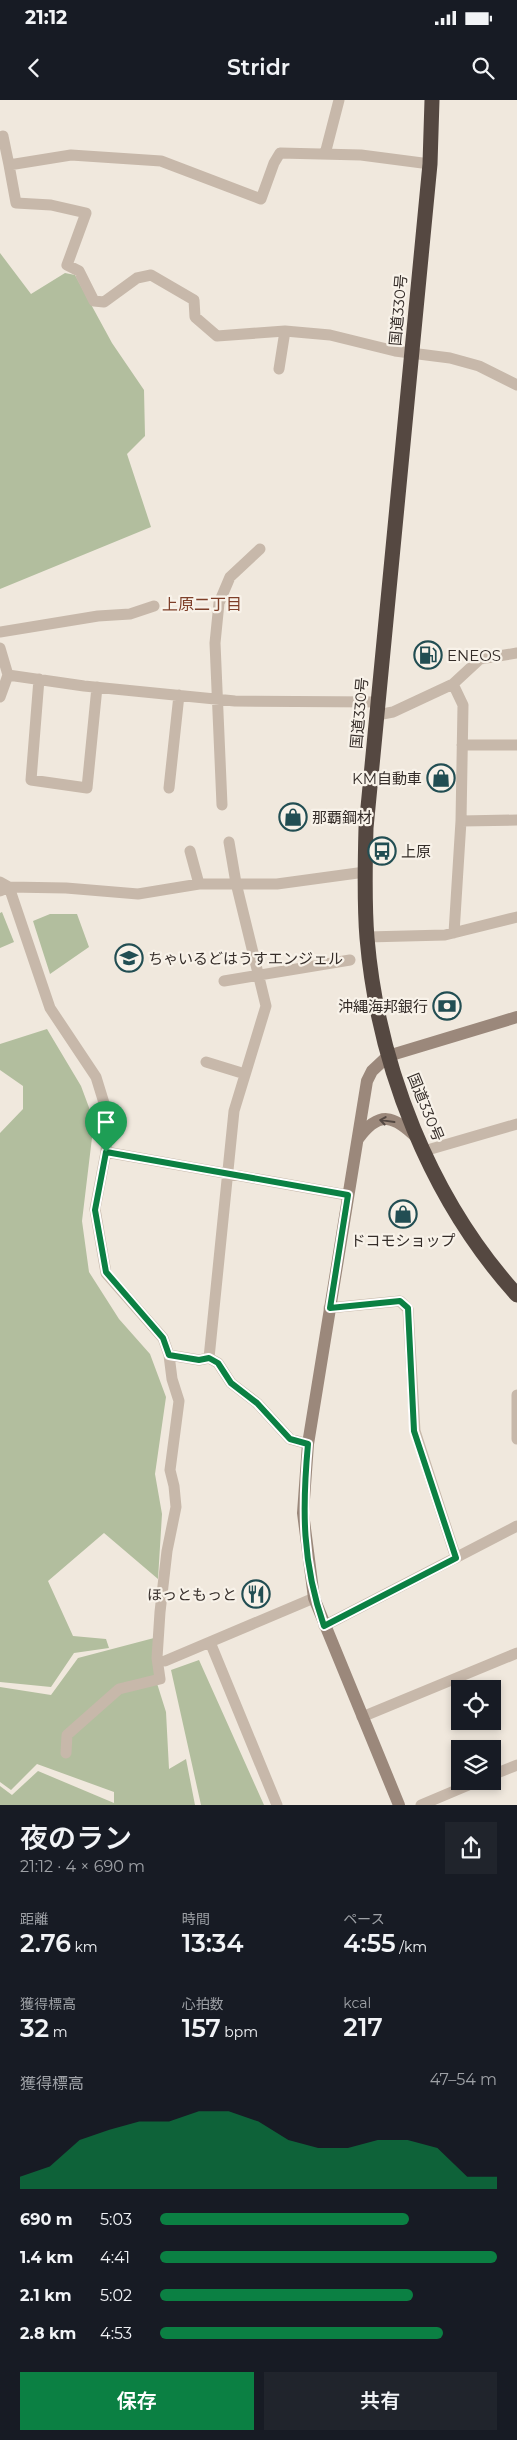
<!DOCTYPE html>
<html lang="ja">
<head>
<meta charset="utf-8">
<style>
  :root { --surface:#171b24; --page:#20242c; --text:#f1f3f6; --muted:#9ea1a6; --accent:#0b8043 }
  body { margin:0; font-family:Montserrat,"Noto Sans JP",sans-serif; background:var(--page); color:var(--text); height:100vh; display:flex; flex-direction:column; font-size:19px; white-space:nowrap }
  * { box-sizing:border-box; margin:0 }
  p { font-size:16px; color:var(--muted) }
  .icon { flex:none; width:28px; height:28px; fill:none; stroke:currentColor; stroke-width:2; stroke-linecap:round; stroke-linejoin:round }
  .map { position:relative; height:1705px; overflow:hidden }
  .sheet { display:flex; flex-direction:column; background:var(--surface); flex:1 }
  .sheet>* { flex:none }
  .tools { position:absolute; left:451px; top:1580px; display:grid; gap:10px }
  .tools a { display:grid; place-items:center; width:50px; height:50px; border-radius:0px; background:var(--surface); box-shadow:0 2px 8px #0003; font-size:25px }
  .pin { position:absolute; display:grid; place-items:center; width:42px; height:42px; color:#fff; margin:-51px -21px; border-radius:50% 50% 50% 0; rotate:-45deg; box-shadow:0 0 5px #0007 }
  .pin .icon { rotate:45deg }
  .round { display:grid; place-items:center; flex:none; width:52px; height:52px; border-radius:0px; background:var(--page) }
  .head { display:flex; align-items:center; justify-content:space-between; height:85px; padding:0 20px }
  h1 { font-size:28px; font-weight:600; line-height:38px }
  .metrics { display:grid; grid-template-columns:repeat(3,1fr); gap:8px; height:85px; padding:5px 20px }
  .metrics div { display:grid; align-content:center }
  .metrics b { font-size:25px; font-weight:600 }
  .metrics small { font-size:14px; font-weight:400 }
  .metrics p { font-size:14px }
  .chart { height:140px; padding:10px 20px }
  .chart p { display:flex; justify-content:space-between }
  .chart svg { width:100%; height:90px; margin-top:5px; fill:var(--accent); opacity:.7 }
  .cta { display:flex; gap:10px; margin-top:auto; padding:10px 20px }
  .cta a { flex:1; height:58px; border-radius:0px; background:var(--accent); color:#fff; font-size:20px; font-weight:600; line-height:58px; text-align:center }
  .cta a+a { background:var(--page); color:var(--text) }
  ul { padding:0 20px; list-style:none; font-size:16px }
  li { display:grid; grid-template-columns:80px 60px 1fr; align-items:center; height:38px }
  li i { height:12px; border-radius:6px; background:var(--accent) }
  .status { display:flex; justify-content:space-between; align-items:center; height:35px; padding:0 25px; background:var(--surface); direction:ltr }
  .status svg { height:14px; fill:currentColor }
  header { display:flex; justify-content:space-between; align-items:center; height:65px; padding:0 20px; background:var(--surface); font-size:22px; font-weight:600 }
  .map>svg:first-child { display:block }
</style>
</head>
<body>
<div class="status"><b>21:12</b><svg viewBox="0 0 49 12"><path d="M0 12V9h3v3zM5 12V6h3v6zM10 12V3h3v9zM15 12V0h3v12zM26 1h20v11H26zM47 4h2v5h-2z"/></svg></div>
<header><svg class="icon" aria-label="back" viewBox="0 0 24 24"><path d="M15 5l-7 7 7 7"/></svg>Stridr<svg class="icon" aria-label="search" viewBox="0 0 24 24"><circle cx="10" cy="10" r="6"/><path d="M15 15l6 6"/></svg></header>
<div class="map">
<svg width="517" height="1705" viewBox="0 0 517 1705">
  <rect width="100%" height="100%" fill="#f0e8dd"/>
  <path fill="#b2be9e" d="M 0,153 L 31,194 L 65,173 L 75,175 L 112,243 L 144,290 L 145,336 L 127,354 L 151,427 L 0,489 Z
    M 2,812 L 14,842 L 0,848 L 0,813 Z
    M 50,814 L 77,814 L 89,847 L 50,874 L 33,821 Z
    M 47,929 L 81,986 L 94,1021 L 82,1121 L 89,1172 L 119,1219 L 150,1254 L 166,1297 L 155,1374 L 162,1414 L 158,1479 L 104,1433 L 48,1481 L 73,1536 L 106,1539 L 109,1548 L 74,1553 L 51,1587 L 0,1582 L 0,1033 L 23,1009 L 23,986 L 0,970 L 0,944 Z
    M 154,1538 L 155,1577 L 166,1612 L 169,1669 L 186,1659 L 195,1705 L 0,1705 L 0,1686 L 12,1695 L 38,1671 L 114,1703 L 114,1692 L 37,1664 L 11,1690 L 0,1682 L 0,1587 L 51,1595 L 78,1558 Z
    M 199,1560 L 264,1705 L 201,1705 L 171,1570 Z"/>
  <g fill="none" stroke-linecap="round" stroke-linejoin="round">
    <path stroke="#c7b8aa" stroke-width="11" d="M 0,37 L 3,36 L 9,65 L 71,55 L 161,61 L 261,99 L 274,63 L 280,53 L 361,55 L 430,64
      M 325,54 L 339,0
      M 9,65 L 16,103 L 51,105 L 86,113 L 67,165 L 79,171 L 94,201 L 104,202 L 137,178 L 151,175 L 194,200 L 195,217 L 217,236 L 285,231
      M 279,269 L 285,231 L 330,235 L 395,251 L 450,258 L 479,266 L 517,285
      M 0,532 L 98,516 L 130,514 L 154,506
      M 0,548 L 8,575 L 0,597
      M 8,575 L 84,586 L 235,601 L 378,602
      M 39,579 L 31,680 L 87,688 L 97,587
      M 453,584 L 463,605 L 461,721 L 454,833
      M 377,615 L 393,612 L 453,584 L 480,559 L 517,553
      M 462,645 L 517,645
      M 169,688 L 179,595
      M 222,705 L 215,543 L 219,503 L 230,477 L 260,449
      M 461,721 L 517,720
      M 190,751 L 199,784
      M 0,782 L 9,787 L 50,908 L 96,977 L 108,1016 L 106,1052 L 95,1109 L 106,1173 L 163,1238 L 169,1255 L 199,1260 L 209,1258 L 218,1263 L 231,1283 L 257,1303 L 290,1339 L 308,1344
      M 0,791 L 9,787 L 66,788 L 138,794 L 199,784 L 277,784 L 365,772
      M 367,837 L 445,835 L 517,817
      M 224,881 L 350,860
      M 206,962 L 245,974
      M 424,1051 L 517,1024
      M 106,1052 L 347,1095
      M 329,1208 L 400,1201 L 408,1209 L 415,1331 L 456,1458
      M 209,1258 L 234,1011 L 266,906 L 236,783 L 229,742
      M 517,1295 L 517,1339
      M 324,1526 L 517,1426
      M 210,1542 L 277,1705
      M 165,1561 L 314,1498
      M 362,1617 L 517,1553
      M 66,1653 L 67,1635 L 119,1589 L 160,1579 L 157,1558 L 160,1512 L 167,1451 L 176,1407 L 174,1386 L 170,1370 L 179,1301 L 172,1279 L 169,1255
      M 492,1675 L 517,1665
      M 421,1705 L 478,1681"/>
    <path stroke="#9b887b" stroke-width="12" d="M 358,1039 C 379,1010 394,1015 418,1039
      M 399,1705 L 314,1498 L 303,1413 L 308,1344 L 367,981 L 372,971 L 388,956 L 517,917"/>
    <path stroke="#554841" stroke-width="15" d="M 432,0 L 430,64 L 366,728 C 365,765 364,802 367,838 C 378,966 430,1099 517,1195"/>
  </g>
  <defs><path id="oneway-shaft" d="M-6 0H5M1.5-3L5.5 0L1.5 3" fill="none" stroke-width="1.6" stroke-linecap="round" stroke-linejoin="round" transform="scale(1.25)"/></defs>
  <use stroke="#544842" href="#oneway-shaft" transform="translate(387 1021) rotate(-172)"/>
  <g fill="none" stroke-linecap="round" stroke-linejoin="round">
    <g stroke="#fff" stroke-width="10">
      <path id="route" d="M 106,1052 L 348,1095 L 330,1208 L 400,1201 L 408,1208 L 414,1331 L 456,1458 L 324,1526 C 302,1463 302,1409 308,1344 L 290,1339 L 257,1303 L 231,1283 L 218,1263 L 209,1258 L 199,1260 L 169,1255 L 163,1238 L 106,1172 L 95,1110 Z"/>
    </g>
    <use href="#route" stroke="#0b8043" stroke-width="6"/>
  </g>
  <defs>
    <g id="fuel-ring" transform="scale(1.4375)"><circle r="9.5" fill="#f8f2e9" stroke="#224e53" stroke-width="1.5"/><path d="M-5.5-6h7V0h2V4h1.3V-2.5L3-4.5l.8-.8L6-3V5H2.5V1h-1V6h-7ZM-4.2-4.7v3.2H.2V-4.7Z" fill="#224e53"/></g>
    <g id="shop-ring" transform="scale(1.4375)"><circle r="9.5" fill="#f8f2e9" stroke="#224e53" stroke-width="1.5"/><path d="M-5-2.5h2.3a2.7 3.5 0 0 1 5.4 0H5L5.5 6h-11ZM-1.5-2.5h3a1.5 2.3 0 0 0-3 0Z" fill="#224e53"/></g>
    <g id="bus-ring" transform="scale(1.4375)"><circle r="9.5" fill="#f8f2e9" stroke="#224e53" stroke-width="1.5"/><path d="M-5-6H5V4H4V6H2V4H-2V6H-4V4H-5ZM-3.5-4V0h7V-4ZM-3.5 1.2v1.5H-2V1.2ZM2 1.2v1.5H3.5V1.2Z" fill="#224e53"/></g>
    <g id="school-ring" transform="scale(1.4375)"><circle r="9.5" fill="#f8f2e9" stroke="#224e53" stroke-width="1.5"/><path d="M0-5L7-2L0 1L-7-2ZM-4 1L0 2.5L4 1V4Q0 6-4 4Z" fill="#224e53"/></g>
    <g id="bank-ring" transform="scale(1.4375)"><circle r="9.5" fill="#f8f2e9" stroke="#224e53" stroke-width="1.5"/><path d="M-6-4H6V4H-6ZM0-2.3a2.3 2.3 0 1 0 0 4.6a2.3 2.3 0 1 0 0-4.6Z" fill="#224e53"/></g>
    <g id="restaurant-ring" transform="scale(1.4375)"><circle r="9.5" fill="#f8f2e9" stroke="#224e53" stroke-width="1.5"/><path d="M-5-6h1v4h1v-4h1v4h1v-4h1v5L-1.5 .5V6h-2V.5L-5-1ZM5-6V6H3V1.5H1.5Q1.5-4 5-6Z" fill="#224e53"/></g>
  </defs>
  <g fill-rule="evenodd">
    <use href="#fuel-ring" x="428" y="555"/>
    <use href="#shop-ring" x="441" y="678"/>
    <use href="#shop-ring" x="293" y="717"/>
    <use href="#bus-ring" x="382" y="751"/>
    <use href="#school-ring" x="129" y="858"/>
    <use href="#bank-ring" x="447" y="906"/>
    <use href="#shop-ring" x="403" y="1114"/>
    <use href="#restaurant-ring" x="256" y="1494"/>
  </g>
  <g text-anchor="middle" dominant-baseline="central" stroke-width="4.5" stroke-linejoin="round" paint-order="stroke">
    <g font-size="15" fill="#352d29" stroke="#f8f2e9">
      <text transform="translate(398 210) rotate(-85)">国道330号</text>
      <text transform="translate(359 613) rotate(-85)">国道330号</text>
      <text transform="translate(426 1007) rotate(68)">国道330号</text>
    </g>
    <g font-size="15" fill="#352d29" stroke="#f8f2e9" text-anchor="start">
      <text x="447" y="555">ENEOS</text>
      <text x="422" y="678" text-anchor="end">KM自動車</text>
      <text x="312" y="717">那覇鋼材</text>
      <text x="401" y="751">上原</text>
      <text x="148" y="858">ちゃいるどはうすエンジェル</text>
      <text x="428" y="906" text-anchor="end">沖縄海邦銀行</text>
      <text x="403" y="1140" text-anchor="middle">ドコモショップ</text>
      <text x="237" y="1494" text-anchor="end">ほっともっと</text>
    </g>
    <g font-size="16" fill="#7e3f29" stroke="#f8f2e9">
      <text x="202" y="504">上原二丁目</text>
    </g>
  </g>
</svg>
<div class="tools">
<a><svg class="icon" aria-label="locate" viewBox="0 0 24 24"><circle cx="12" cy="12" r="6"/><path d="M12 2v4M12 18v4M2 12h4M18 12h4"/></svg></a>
<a><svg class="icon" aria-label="layers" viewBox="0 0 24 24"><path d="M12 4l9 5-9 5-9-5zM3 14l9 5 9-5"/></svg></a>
</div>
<div class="pin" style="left:106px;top:1052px;background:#1e9e55"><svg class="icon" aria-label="arrive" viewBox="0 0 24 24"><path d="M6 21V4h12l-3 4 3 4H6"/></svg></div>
</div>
<section class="sheet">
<div class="head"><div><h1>夜のラン</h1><p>21:12 · 4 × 690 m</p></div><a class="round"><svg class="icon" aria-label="share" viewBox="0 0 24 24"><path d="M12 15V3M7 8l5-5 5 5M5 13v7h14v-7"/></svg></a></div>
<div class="metrics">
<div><p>距離</p><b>2.76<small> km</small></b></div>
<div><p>時間</p><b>13:34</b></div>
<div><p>ペース</p><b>4:55<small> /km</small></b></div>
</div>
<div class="metrics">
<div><p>獲得標高</p><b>32<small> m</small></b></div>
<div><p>心拍数</p><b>157<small> bpm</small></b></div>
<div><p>kcal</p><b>217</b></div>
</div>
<div class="chart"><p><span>獲得標高</span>47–54 m</p>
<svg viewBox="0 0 160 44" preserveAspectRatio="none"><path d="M0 44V38L10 33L20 20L30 15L40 11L50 11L60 6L70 6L80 11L90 20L100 24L110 24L120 20L130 20L140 24L150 38L160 38V44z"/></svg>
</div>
<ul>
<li><b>690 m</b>5:03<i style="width:74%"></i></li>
<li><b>1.4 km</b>4:41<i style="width:100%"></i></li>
<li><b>2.1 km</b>5:02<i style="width:75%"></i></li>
<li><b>2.8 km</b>4:53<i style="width:84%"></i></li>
</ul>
<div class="cta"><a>保存</a><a>共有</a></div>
</section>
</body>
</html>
